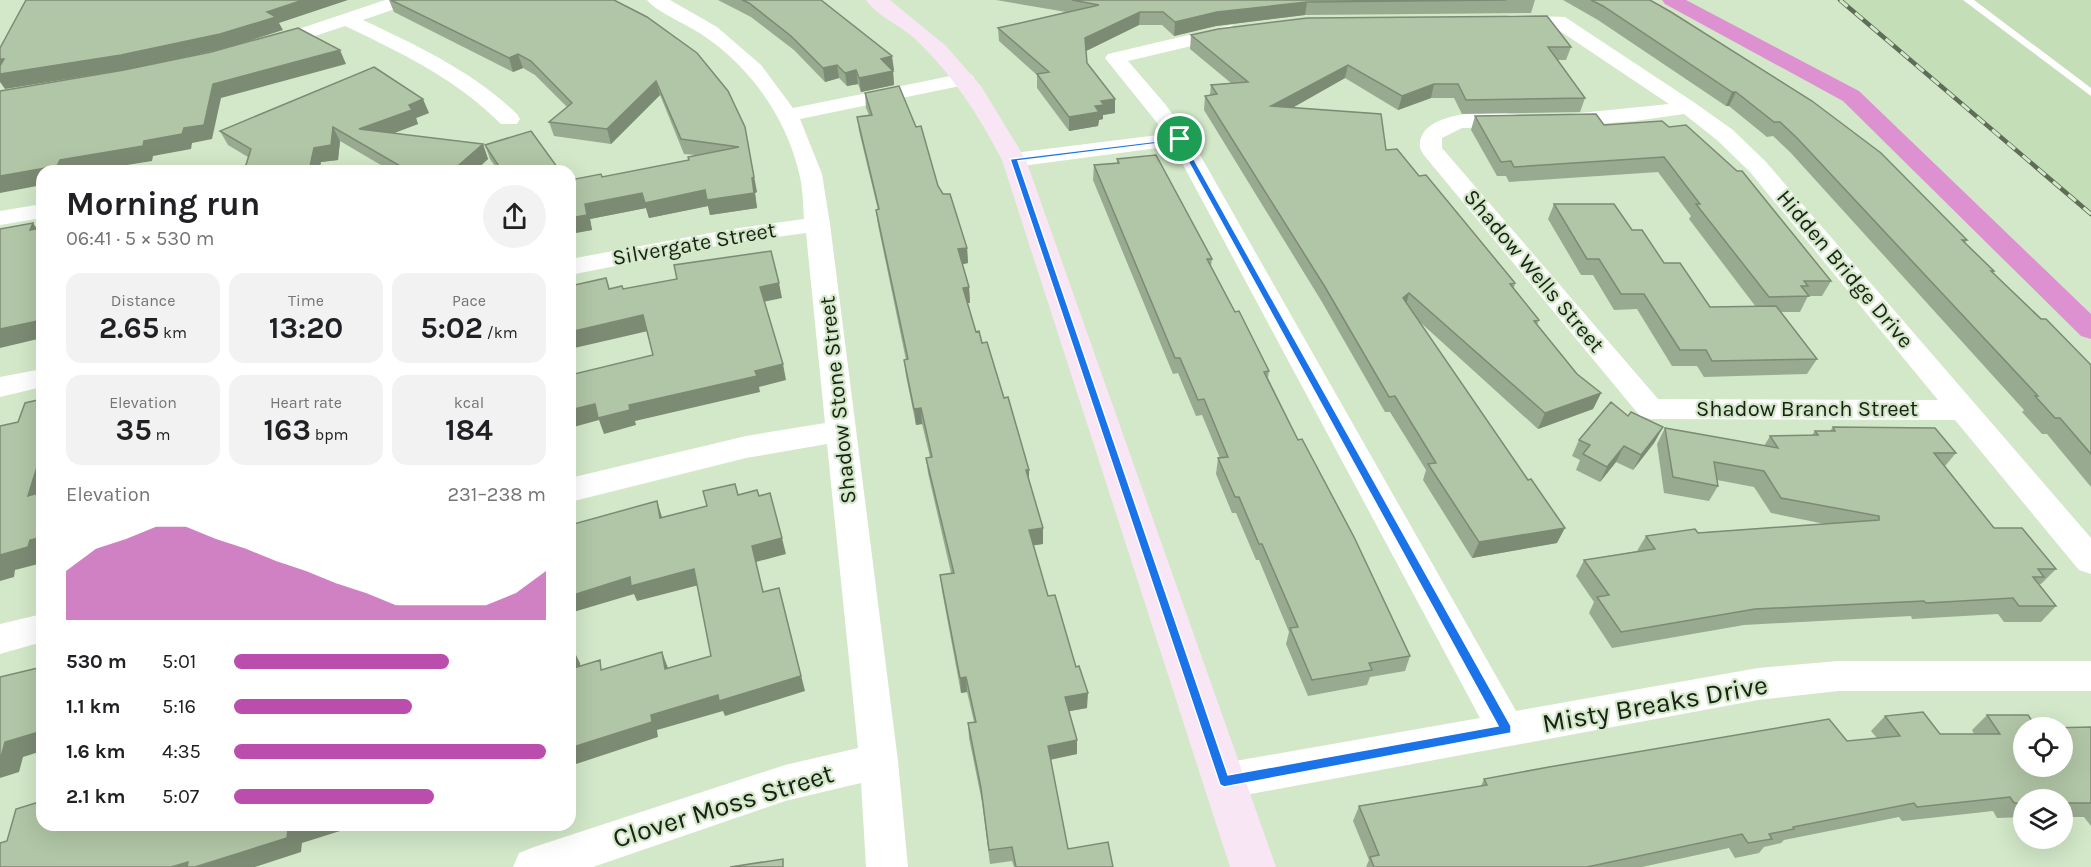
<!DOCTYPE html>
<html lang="en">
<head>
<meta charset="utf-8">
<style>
  :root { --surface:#fff; --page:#f2f2f2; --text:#202124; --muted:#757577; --accent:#bb4dac }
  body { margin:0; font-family:Karla,sans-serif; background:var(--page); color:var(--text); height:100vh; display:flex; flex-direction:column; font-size:22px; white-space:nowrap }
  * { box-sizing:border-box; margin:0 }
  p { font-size:20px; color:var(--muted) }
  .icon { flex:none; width:33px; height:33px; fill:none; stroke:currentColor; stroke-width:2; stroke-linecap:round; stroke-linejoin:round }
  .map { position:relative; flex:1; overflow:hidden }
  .drawer { position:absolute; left:36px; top:165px; width:540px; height:666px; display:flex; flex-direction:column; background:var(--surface); border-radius:18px; box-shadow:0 6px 24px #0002 }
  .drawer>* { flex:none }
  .fabs { position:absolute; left:2013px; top:717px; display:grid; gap:12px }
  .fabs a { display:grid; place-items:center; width:60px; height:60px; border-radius:50%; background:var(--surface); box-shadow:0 6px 24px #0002; font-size:30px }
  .pin { position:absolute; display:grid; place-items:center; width:51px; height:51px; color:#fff; margin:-26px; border:3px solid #fff; border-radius:50%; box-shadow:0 2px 6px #0007 }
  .round { display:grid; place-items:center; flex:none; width:63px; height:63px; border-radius:32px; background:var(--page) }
  .head { display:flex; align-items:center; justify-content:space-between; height:102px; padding:0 30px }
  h1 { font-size:33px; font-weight:700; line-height:45px }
  .stats { display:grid; grid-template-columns:repeat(3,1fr); gap:9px; height:102px; padding:6px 30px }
  .stats div { display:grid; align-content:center; border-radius:15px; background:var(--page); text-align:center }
  .stats b { font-size:30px; font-weight:700 }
  .stats small { font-size:16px; font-weight:400 }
  .stats p { font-size:16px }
  .chart { height:168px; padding:12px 30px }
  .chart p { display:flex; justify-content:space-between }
  .chart svg { width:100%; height:108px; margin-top:6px; fill:var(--accent); opacity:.7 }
  ul { padding:0 30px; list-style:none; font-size:20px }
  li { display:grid; grid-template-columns:96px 72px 1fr; align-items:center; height:45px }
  li i { height:15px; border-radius:8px; background:var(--accent) }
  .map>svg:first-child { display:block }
</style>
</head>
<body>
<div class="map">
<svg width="2091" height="867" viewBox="0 0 2091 867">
  <rect width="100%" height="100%" fill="#d2e8c8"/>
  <path fill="#c4deb8" d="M 1840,0 L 2091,0 L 2091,214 Z"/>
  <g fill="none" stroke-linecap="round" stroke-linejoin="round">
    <path fill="#de91d1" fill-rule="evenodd" d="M 1662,0 L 1686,0 L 1859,91 L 2091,314 L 2091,339 L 2081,336 L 1843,101 L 1665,4 Z"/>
    <path fill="#fff" fill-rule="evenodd" d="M 1963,0 L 1974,0 L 2091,88 L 2091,96 Z"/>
    <path fill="#fff" fill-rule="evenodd" d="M 385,0 L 412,0 L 409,4 L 363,20 C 418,46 472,71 517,114 L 520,119 L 517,124 L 501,124 C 456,79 402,53 345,26 L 270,51 L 260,45 L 263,41 Z
      M 647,0 L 670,0 L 717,27 L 761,65 L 793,108 L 965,73 L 972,75 L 975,79 L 972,83 L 965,85 L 800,119 L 822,174 L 830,224 L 898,761 L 908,867 L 866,867 L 861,783 L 785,801 L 593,867 L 513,867 L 519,853 L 534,847 L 785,765 L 858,748 L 827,444 L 746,458 L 570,502 L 570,478 L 746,436 L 825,423 L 806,233 L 732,243 L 570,275 L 570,259 L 732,229 L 804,219 C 803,204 803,188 799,173 C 786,117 749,65 701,34 C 688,25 655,11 647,0 Z
      M 1509,15 L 1565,17 L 1695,103 L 1733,130 L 1766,162 L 2091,538 L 2091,574 L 2079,570 L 1955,420 L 1650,419 L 1640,416 L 1423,154 C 1418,147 1419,139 1424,132 C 1441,110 1498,110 1523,116 L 1526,121 L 1523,126 L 1515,127 L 1462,128 L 1442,138 L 1442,148 L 1658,399 L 1938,400 L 1750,172 L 1717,140 L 1684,114 L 1635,121 L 1560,127 L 1552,126 L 1549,121 L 1552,116 L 1560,115 L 1669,104 L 1554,27 L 1502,25 L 1500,21 Z
      M 1231,25 L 1241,31 L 1238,35 L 1128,61 L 1165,104 L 1191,139 L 1516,711 L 1758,668 L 1838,661 L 2091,661 L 2091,691 L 1838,691 L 1758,700 L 1224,799 L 1210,794 L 1204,781 L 1210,768 L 1224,763 L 1480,718 L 1173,146 L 1014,167 L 1006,165 L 1003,160 L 1006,155 L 1014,153 L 1166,134 L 1105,58 L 1108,54 Z
      M 42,204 L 42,218 L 0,225 L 0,211 Z
      M 42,369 L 42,387 L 0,397 L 0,377 Z
      M 42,614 L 42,642 L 0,654 L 0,624 Z"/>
    <path fill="#f8e6f4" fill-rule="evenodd" d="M 866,0 L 890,0 L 946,46 L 981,86 L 1026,160 L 1276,867 L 1230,867 L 1002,160 C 978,114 951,72 913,37 C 899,25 876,15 866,0 Z"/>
    <g stroke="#5e6c58" stroke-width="4.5">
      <path id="rail" d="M 1840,0 L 2091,214"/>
    </g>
    <use href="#rail" stroke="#d2e8c8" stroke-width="3" stroke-dasharray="10" stroke-linecap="butt"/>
  </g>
  <path fill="#98aa8f" d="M 389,0 L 614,0 L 697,53 L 757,192 L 755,193 L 757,208 L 710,215 L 708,206 L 649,218 L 646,208 L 590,219 L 592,230 L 570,234 L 602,177 L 689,160 L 688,157 L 696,155 L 684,154 L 660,95 L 611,144 L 554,136 L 549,122 L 567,107 L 535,75 L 523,68 L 513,72 L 394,12 Z
    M 718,0 L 821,0 L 894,70 L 893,71 L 894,85 L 861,92 L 858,84 L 847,86 L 839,78 L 825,82 L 794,50 L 751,17 Z
    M 996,0 L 1535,0 L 1531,13 L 1305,15 L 1216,26 L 1174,36 L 1162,25 L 1139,25 L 1086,51 L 1087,63 L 1115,113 L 1103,115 L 1103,119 L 1099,120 L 1098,126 L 1069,131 L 1037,88 L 1037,75 L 999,41 L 998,28 L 1066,12 Z
    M 1563,0 L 1650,0 L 1967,240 L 1965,243 L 1994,271 L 1993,273 L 2091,365 L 2091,487 L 2047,434 L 2042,434 L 2022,412 L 2024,410 L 1790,152 L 1773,136 L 1767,137 L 1729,106 L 1726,106 L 1598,20 Z
    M 1191,35 L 1571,47 L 1566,60 L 1558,60 L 1585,98 L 1580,112 L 1462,114 L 1454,98 L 1431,98 L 1398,110 L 1345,78 L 1292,108 L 1386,150 L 1419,176 L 1515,283 L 1514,288 L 1539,320 L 1537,325 L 1577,374 L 1601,393 L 1593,409 L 1538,429 L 1421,323 L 1557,543 L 1472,558 L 1423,480 L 1426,470 L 1390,412 L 1385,412 L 1322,302 L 1204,110 L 1205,96 L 1210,95 L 1211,85 L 1231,83 L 1190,49 Z
    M 865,93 L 938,186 L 967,248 L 968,263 L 962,264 L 969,287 L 970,303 L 967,303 L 976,332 L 982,343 L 1004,398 L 1029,470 L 1029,483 L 1043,528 L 1043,544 L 1033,545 L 1048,596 L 1087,708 L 1069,711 L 1077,740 L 1077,754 L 1050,760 L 1068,849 L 1113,867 L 1014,867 L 1012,861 L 990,864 L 982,802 L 969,738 L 968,723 L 974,722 L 967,692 L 961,693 L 942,591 L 940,575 L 951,573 L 928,473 L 926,458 L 930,457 L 922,424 L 916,425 L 906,376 L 904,360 L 906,360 L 878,225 L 876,210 L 878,210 L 859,131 L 857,117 L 869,115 L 866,108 Z
    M 429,113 L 416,118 L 418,124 L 393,133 L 483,144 L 488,159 L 475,171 L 391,171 L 340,141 L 338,160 L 321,162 L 319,171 L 244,171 L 248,157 L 228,145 L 220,131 Z
    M 1475,116 L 1604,125 L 1662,121 L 1831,281 L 1822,296 L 1808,296 L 1800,312 L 1781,312 L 1817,359 L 1807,374 L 1704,377 L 1697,366 L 1672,366 L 1637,309 L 1614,310 L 1593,275 L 1581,275 L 1548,219 L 1554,204 L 1632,230 L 1664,263 L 1710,307 L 1756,307 L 1689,219 L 1691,216 L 1658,172 L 1509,182 L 1506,176 L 1497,176 L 1471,130 Z
    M 485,145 L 560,171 L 498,171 L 490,159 Z
    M 1117,159 L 1212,259 L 1211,266 L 1235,312 L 1269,371 L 1268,378 L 1298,440 L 1410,656 L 1405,671 L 1370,677 L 1367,685 L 1308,696 L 1286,644 L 1289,632 L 1259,560 L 1256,560 L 1236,513 L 1232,513 L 1216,474 L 1218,458 L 1220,458 L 1202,415 L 1196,416 L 1178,373 L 1173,374 L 1093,180 L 1094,165 L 1117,163 Z
    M 1628,416 L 1663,427 L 1654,443 L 1633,470 L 1616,462 L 1600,482 L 1576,470 L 1580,460 L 1572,456 L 1579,440 Z
    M 1833,427 L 1956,453 L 1945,466 L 1994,528 L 2056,569 L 2041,584 L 2039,584 L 2056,606 L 2041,622 L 2004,622 L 1998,614 L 1912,619 L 1911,616 L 1744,625 L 1612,648 L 1589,613 L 1594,602 L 1576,576 L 1584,560 L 1637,551 L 1646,536 L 1825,524 L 1771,513 L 1754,487 L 1717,480 L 1718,486 L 1709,501 L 1664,493 L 1657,444 L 1665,428 L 1764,446 L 1770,436 L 1812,435 L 1815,431 L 1830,431 Z
    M 1987,715 L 2037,728 L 2091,727 L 2091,826 L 2084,817 L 2062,817 L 2062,800 L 2024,800 L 2024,817 L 1997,818 L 1993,811 L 1902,821 L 1899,817 L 1784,840 L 1781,843 L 1764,847 L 1759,853 L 1735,858 L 1729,848 L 1642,867 L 1366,867 L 1369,860 L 1353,821 L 1359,806 L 1481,786 L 1484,779 L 1877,738 L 1871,731 L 1885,716 L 1940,734 L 1974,734 L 1972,730 Z"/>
  <path fill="#7c8b74" d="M 303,0 L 348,0 L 279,23 L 283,30 L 227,48 L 130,69 L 5,89 L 0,82 L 0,59 L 267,12 Z
    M 1307,2 L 1305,15 L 1216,26 L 1174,36 L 1175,22 L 1217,12 Z
    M 1140,12 L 1139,25 L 1084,52 L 1085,38 Z
    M 340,50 L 346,64 L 221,98 L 212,139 L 192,143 L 191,149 L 153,156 L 152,161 L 90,171 L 42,171 L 42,185 L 0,193 L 0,176 L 60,160 L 144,141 L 184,128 L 213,84 Z
    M 518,54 L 523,68 L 513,72 L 509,58 Z
    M 892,56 L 894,70 L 883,73 L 881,59 Z
    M 837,65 L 839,78 L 825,82 L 823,68 Z
    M 1348,65 L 1345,78 L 1269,121 L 1271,106 Z
    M 856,70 L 858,84 L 847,86 L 845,73 Z
    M 893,71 L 894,85 L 861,92 L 859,78 Z
    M 656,81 L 660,95 L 611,144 L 607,129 Z
    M 1434,84 L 1431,98 L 1398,110 L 1402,96 Z
    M 1732,92 L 1736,92 L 1729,106 L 1726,106 Z
    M 423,99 L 429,113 L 416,118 L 418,124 L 366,144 L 359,129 L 409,105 Z
    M 1115,99 L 1115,113 L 1103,115 L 1103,119 L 1099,120 L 1098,126 L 1069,131 L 1069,117 L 1095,106 L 1101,101 Z
    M 333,127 L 340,141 L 338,160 L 321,162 L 319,171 L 309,171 L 314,148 Z
    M 745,127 L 757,192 L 755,193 L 757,208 L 710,215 L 708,206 L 649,218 L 646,208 L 590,219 L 592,230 L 570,234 L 570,218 L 585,204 L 642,193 L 705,190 L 754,193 Z
    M 483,144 L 488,159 L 475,171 L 452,171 Z
    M 33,223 L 42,236 L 30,230 Z
    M 967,248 L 968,263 L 959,265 L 958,249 Z
    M 779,283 L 782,298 L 763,302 L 760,287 Z
    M 969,287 L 970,303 L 964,303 L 963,288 Z
    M 1409,293 L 1405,309 L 1403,298 Z
    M 643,315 L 648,331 L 570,349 L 570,332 Z
    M 42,320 L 42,338 L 0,348 L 0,329 Z
    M 783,364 L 786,380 L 759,387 L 760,392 L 635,421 L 636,425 L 604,434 L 599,420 L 570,428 L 570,410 L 595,404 L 629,405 Z
    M 1601,393 L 1593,409 L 1538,429 L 1545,413 Z
    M 921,408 L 922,424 L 916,425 L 914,409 Z
    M 1663,427 L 1654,443 L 1633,470 L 1641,455 Z
    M 1624,446 L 1616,462 L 1600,482 L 1607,467 Z
    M 42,451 L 42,511 L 28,496 Z
    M 1026,470 L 1029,470 L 1029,486 Z
    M 657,501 L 662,517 L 665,534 L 660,518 Z
    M 1043,528 L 1043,544 L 1029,546 L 1029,530 Z
    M 1565,528 L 1557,543 L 1472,558 L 1479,542 Z
    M 42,537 L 42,563 L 15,570 L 14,577 L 0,581 L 0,555 L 30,540 Z
    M 782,538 L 786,554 L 756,562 L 767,608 L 752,546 Z
    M 694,569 L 699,585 L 637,601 L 634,594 L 570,613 L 570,596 L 630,577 Z
    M 779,588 L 805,691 L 725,716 L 723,711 L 657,730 L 658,737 L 570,766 L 570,748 L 651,715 Z
    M 572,647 L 580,663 L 582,683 L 574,668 Z
    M 662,652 L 668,668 L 671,685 L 665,669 Z
    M 966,677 L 967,692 L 961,693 L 960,678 Z
    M 1088,693 L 1087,708 L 1065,712 L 1065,697 Z
    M 42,731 L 42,751 L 23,757 L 19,772 L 0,778 L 0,758 L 5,742 Z
    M 1077,740 L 1077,754 L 1048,760 L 1048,746 Z
    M 301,825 L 359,825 L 302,843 L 301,852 L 255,867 L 195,867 L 288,829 Z
    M 188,862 L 194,867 L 171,867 Z"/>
  <path fill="#b1c6a6" stroke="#7c8b74" stroke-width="1.5" d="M 26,0 L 303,0 L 267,12 L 276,17 L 220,34 L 121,55 L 0,74 L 0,66 L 4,59 L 0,59 L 0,48 Z
    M 391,0 L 614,0 L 647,17 L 697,53 L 728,91 L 745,127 L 754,177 L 752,178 L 754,193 L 707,200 L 705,190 L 645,203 L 642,193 L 585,204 L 587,215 L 570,218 L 570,180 L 601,174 L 602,177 L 689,160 L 688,157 L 739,147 L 681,139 L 656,81 L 607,129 L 549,122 L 572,103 L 531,61 L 518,54 L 509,58 Z
    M 742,0 L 821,0 L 892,56 L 881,59 L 893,71 L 859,78 L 856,70 L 845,73 L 837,65 L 823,68 L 791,36 L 749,3 Z
    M 1072,0 L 1506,0 L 1307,2 L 1217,12 L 1175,22 L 1163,12 L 1140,12 L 1085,38 L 1087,63 L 1115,99 L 1101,101 L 1104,105 L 1095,106 L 1099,112 L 1069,117 L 1037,74 L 1049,72 L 998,28 L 1099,5 Z
    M 1591,0 L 1650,0 L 1671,12 L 1812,101 L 1881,153 L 1967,240 L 1962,240 L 1994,271 L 1991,271 L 2041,319 L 2046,319 L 2091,365 L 2091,454 L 2060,418 L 2055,418 L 2035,396 L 2038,396 L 1797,138 L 1780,122 L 1774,122 L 1736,92 L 1732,92 L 1603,6 Z
    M 1547,16 L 1571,47 L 1548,47 L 1585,98 L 1466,100 L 1458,84 L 1434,84 L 1402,96 L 1348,65 L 1271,106 L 1381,114 L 1386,150 L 1397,149 L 1419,176 L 1426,175 L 1515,283 L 1510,284 L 1539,320 L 1534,321 L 1577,374 L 1601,393 L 1545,413 L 1409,293 L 1403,298 L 1528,480 L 1531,479 L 1565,528 L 1479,542 L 1428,464 L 1436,463 L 1395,396 L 1389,397 L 1325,287 L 1205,96 L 1217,94 L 1211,85 L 1248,82 L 1191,35 L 1218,29 L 1307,18 Z
    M 298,28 L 340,50 L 213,84 L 204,125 L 184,128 L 182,134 L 144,141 L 143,146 L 60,160 L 57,166 L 0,176 L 0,91 L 124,70 L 211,52 Z
    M 374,67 L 423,99 L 409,105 L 412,110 L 359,129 L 483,144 L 452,171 L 406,171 L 407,170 L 333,127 L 331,145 L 314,148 L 309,171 L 244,171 L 251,149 L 220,131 Z
    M 899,86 L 916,127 L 921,126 L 938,186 L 943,194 L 950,194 L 967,248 L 958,249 L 969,287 L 963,288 L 976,332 L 979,331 L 982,343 L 987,342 L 1004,398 L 1008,397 L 1029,470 L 1026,470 L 1043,528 L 1029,530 L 1048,596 L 1055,595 L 1076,667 L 1079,666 L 1088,693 L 1065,697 L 1077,740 L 1048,746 L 1068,849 L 1108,842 L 1113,867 L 1016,867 L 1012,847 L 989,850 L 981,788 L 968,723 L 976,722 L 966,677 L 960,678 L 940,575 L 954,573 L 926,458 L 932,457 L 921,408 L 914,409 L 904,360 L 908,359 L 876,210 L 879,209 L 857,117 L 872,115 L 865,93 Z
    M 1596,114 L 1604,125 L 1662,121 L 1669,127 L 1686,125 L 1737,171 L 1742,171 L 1831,281 L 1804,281 L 1808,286 L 1801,286 L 1809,296 L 1769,297 L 1696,204 L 1700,204 L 1664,157 L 1514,167 L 1511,161 L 1501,162 L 1475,116 Z
    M 531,131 L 560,171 L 502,171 L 485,145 Z
    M 1156,155 L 1212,259 L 1207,259 L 1235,312 L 1239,311 L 1269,371 L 1264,372 L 1298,440 L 1302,439 L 1354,537 L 1410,656 L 1369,663 L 1372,670 L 1312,680 L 1290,628 L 1298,627 L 1262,544 L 1259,544 L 1239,497 L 1235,497 L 1218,458 L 1228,457 L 1204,399 L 1198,400 L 1180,358 L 1175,358 L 1094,165 L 1119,163 L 1117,159 Z
    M 1554,204 L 1614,204 L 1632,230 L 1642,230 L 1664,263 L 1680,263 L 1710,307 L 1776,306 L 1817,359 L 1712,361 L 1706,350 L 1680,350 L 1644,294 L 1621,294 L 1599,259 L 1587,259 Z
    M 33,223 L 30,230 L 42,228 L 42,320 L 0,329 L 0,229 Z
    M 771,251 L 779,283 L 760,287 L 783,364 L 755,371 L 757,376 L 629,405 L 630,410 L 598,418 L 595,404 L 570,410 L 570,375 L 653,355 L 643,315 L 570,332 L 570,286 L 606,278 L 609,289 L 622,286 L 623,289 L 677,279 L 674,265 Z
    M 42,399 L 42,451 L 28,496 L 42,492 L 42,537 L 30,540 L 28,547 L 0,555 L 0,426 L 18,422 L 25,403 Z
    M 1611,402 L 1628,416 L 1631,412 L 1663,427 L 1641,455 L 1624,446 L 1607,467 L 1583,454 L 1590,445 L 1579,440 Z
    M 1833,427 L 1935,428 L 1956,453 L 1934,453 L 1994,528 L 2022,528 L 2056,569 L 2038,569 L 2044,577 L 2033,577 L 2056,606 L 2019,606 L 2013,598 L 1926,603 L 1924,601 L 1755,609 L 1621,632 L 1597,597 L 1609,595 L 1584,560 L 1655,549 L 1646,536 L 1695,529 L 1698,533 L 1879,520 L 1879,516 L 1781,498 L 1764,471 L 1714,462 L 1718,486 L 1673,477 L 1665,428 L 1778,448 L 1770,436 L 1818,435 L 1815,431 L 1835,431 Z
    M 735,484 L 738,495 L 757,490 L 759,496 L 770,493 L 782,538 L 752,546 L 763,592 L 779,588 L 801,676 L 719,701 L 718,695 L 651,715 L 652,722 L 570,748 L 570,648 L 572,647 L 574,668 L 600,660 L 601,670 L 662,652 L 665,669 L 711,656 L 694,569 L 631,586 L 630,577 L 570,596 L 570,525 L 657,501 L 660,518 L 707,506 L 703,491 Z
    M 42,667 L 42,731 L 5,742 L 1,757 L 0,758 L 0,677 Z
    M 1923,712 L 1940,734 L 2000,734 L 1987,715 L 2028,715 L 2037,728 L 2024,728 L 2024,766 L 2062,766 L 2062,728 L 2048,728 L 2091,727 L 2091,803 L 2062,803 L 2062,800 L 2024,800 L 2024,803 L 2014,803 L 2010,797 L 1917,807 L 1914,803 L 1793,827 L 1794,829 L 1769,834 L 1772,839 L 1748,843 L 1742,834 L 1587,867 L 1374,867 L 1370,857 L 1379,855 L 1359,806 L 1487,785 L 1484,779 L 1549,767 L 1829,719 L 1847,741 L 1900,736 L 1885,716 Z
    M 42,801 L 42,825 L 60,825 L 59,827 L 66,825 L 301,825 L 288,829 L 287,838 L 195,867 L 187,867 L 188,862 L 171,867 L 0,867 L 0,843 L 7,841 L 16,809 Z
    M 783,859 L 783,867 L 730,867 Z"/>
  <path fill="#1a73e8" stroke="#fff" stroke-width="1.5" fill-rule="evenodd" d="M 1182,138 L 1511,726 L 1511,733 L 1224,787 L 1220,785 L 1010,159 ZM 1177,141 L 1498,726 L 1228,775 L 1018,161 Z"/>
  <g text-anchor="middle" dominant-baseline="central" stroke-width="4.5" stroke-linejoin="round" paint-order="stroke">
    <g font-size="22" fill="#192115" stroke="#d2e8c8">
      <text transform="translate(694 244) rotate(-10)">Silvergate Street</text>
      <text transform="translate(1845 269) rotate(50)">Hidden Bridge Drive</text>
      <text transform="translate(1534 271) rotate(50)">Shadow Wells Street</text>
      <text transform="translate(838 400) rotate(-96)">Shadow Stone Street</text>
      <text x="1807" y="409">Shadow Branch Street</text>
    </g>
    <g font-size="27" fill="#192115" stroke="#d2e8c8">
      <text transform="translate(1655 704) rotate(-10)">Misty Breaks Drive</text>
      <text transform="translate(723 806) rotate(-17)">Clover Moss Street</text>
    </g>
  </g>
</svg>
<div class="fabs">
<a><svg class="icon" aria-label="locate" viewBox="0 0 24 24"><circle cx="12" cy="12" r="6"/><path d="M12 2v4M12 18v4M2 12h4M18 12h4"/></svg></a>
<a><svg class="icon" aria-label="layers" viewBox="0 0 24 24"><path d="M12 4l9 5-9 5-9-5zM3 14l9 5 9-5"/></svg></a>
</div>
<div class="pin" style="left:1180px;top:139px;background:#1e9e55"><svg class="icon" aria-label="arrive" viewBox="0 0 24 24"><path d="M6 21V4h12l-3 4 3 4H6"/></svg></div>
<section class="drawer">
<div class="head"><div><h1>Morning run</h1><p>06:41 · 5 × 530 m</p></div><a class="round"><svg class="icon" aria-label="share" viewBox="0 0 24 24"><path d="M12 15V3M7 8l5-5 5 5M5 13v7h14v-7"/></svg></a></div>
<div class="stats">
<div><p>Distance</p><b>2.65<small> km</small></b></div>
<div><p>Time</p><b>13:20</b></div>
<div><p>Pace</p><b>5:02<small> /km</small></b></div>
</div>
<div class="stats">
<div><p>Elevation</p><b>35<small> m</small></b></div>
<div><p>Heart rate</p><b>163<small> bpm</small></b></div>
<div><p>kcal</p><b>184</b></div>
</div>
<div class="chart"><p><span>Elevation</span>231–238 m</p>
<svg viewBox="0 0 160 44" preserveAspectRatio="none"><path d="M0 44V24L10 15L20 11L30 6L40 6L50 11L60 15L70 20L80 24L90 29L100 33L110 38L120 38L130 38L140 38L150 33L160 24V44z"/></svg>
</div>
<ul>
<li><b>530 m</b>5:01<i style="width:69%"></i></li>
<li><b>1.1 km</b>5:16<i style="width:57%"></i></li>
<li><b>1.6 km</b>4:35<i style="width:100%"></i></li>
<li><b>2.1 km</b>5:07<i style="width:64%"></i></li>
</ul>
</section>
</div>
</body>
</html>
